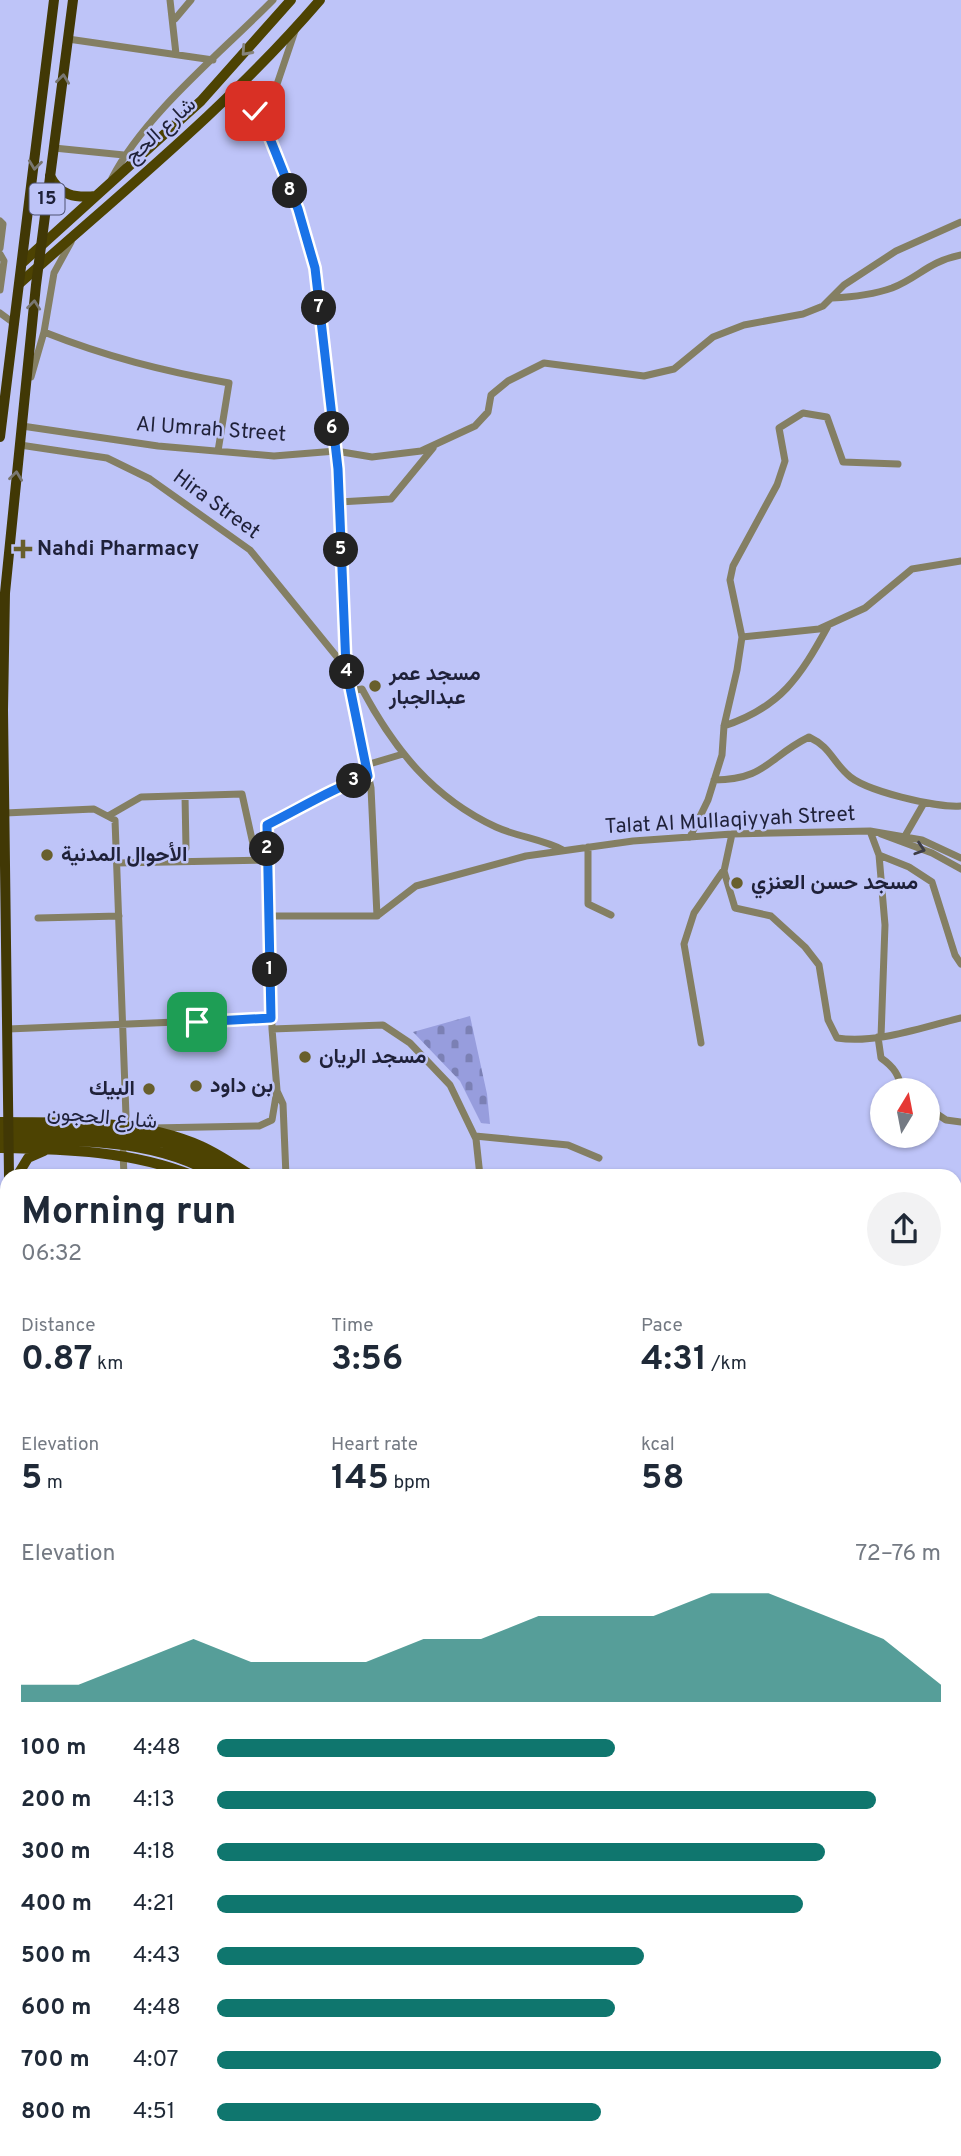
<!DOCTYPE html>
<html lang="en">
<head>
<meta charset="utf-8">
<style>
  :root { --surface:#fff; --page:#f2f2f3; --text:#1f2937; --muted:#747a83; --accent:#0f766e }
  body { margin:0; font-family:Overpass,Vazirmatn,sans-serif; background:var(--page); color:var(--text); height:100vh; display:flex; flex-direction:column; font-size:26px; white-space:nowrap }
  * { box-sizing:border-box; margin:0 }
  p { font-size:23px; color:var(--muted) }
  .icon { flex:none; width:38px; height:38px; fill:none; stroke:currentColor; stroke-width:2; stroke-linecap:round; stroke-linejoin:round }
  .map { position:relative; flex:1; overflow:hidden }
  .drawer { position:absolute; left:0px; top:1169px; width:962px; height:987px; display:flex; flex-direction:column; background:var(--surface); border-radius:21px 21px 0 0; box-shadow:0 2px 5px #0004 }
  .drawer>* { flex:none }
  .needle { width:46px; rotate:10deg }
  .buttons { position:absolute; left:870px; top:1078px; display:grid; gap:14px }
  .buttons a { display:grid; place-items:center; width:70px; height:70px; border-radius:50%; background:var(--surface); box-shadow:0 2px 5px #0004; font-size:35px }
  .pin { position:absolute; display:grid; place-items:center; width:60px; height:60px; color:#fff; margin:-30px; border-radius:14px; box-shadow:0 4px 10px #0006 }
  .km { position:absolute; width:35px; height:35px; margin:-18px; border-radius:50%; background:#222; color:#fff; font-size:19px; line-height:35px; text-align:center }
  .round { display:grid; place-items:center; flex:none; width:74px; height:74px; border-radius:37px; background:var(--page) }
  .overview { display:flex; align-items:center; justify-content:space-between; height:119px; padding:0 21px }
  h1 { font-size:38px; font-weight:700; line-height:52px }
  .metrics { display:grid; grid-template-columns:repeat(3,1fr); gap:10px; height:119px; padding:7px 21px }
  .metrics div { display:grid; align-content:center }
  .metrics b { font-size:35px; font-weight:700 }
  .metrics small { font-size:19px; font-weight:400 }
  .metrics p { font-size:19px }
  .chart { height:196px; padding:14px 21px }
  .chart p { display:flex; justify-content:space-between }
  .chart svg { width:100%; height:126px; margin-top:7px; fill:var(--accent); opacity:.7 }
  ul { padding:0 21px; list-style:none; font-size:23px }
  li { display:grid; grid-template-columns:112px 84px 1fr; align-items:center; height:52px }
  li i { height:18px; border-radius:9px; background:var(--accent) }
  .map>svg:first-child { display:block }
</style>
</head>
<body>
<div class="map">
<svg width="961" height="2156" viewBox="0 0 961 2156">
  <defs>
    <pattern id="cemetery-stones" width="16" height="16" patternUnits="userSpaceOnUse" patternTransform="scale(1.75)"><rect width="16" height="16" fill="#979ddd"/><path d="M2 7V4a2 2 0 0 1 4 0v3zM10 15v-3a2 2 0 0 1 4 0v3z" fill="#7b80b4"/></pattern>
  </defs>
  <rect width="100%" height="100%" fill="#bec4f8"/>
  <path fill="url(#cemetery-stones)" d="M 470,1016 L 487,1094 L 490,1124 L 481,1123 L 460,1081 L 413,1032 Z"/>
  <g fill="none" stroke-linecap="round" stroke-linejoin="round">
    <path stroke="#847f63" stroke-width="7" d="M 170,0 L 176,54
      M 175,19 L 191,0
      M 68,39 L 213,60
      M 220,104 L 238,102 L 255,111 L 266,131 L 298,209 L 315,268 L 338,469 L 346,668
      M 267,130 L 272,99 L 295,31
      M 54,148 L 124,155
      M 112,178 C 145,114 222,52 273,0
      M 0,221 L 3,224 L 0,248
      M 0,254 L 4,261 L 0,290
      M 832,298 C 853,297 872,295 892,288 C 920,277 927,262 961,255
      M 0,313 L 15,324
      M 44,332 C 107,357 163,371 229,383 L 218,451
      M 31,377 L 44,332 L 54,273 L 71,242
      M 22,426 L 158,446 L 274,456 L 336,451 L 372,457 L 421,451 L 475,426 L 488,412 L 491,395 L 508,381 L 544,363 L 644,376 L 674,369 L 713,337 L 744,325 L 803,314 L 823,306 L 844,285 L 896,251 L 961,222
      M 20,445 L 107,458 L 150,479 L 250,550 L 346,668 L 371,788 L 377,916
      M 339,502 L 391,499 L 433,448
      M 742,637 L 819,629 L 865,608 L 912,569 L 961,561
      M 350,691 L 362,689 C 394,749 433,798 496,827 C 518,837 542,839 563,850
      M 724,726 C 781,707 800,677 828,626
      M 366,765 L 403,754
      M 714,780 C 766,780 768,757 809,737 C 830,747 831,759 847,774 C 863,791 938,808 961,806
      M 185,796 L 186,848
      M 5,813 L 94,809 L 115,820 L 126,1116 L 123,1130
      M 108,816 L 141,797 L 242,794 L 253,844
      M 870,831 L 879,855 L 909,867 L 932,882 L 955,955 L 961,964
      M 732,834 L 724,871 L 735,908 L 771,916 L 805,947 L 819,965 L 828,1020 L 837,1038 C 878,1044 922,1027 961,1018
      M 881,834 L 932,853 L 961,869
      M 905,836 L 924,803
      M 690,837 L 708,800 L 722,755 L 724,726 L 737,670 L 742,637 L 730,580 L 733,566 L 777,485 L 785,461 L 779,428 L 803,413 L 827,417 L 843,462 L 898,464
      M 588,847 L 588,904 L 611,915
      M 879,855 L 885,925 L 881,1037
      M 117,863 L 268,860
      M 269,916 L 377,916 L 416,886 L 526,856 L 633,841 L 732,834 L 870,831 L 922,840 L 961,858
      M 38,918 L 119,916
      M 8,1029 L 271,1018
      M 272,1029 L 383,1025 L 410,1043 L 450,1085 L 476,1139 L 480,1176
      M 878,1037 L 881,1058 C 894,1067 899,1075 902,1090
      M 701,1043 L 684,944 L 694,913 L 723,871
      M 277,1091 L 283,1104 L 286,1176
      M 928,1108 L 946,1120 L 961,1122
      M 152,1128 L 259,1126 L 272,1120 L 277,1090 L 272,1029 L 267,825 C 301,808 333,788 368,776
      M 475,1136 L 568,1145 L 599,1158
      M 123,1152 L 124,1176
      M 956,1454 L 961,1447
      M 956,1492 L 961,1496
      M 956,1574 L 961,1564
      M 956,1737 L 961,1726
      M 956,1933 L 961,1929
      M 956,2083 L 961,2081
      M 237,2153 L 238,2149
      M 109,2156 L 110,2149
      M 796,2156 L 855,2150 L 933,2156"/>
    <path stroke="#847f63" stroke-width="8" d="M 956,2118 L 961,2120
      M 606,2156 L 627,2149"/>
    <path stroke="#4d4302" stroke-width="10" d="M 50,176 C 60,196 75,198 96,196
      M 22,263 L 201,101 L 291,0
      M 20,283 C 122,192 231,104 320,0
      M 0,1122 C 69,1123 137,1118 201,1146 C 219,1154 236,1166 252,1176
      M 0,1130 C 78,1132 169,1126 233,1176
      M 0,1139 C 73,1141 153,1137 217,1176
      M 0,1148 C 66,1149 132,1151 194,1176
      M 17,1176 L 28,1158 L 44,1151
      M 956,1626 L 961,1628
      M 956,1644 L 961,1646"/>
    <path stroke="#413805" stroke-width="10" d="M 0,437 L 54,0
      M 9,1176 L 3,710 L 5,593 L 36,285 L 73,0
      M 0,1756 L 7,1432
      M 16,2149 L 16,2156
      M 456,2149 L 460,2156"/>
    <path stroke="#352e08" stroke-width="12" d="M 956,2133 L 961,2135
      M 953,2149 L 961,2151
      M 645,2156 L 664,2149
      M 677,2156 L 702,2149
      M 738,2156 L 765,2149"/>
  </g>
  <defs><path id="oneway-chevron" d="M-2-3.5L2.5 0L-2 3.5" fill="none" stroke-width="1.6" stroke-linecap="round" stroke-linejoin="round" transform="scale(1.75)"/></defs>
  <use stroke="#86847d" href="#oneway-chevron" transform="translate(246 51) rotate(132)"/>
  <g stroke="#797772">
    <use href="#oneway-chevron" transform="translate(63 79) rotate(-83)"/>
    <use href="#oneway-chevron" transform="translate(35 165) rotate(97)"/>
    <use href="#oneway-chevron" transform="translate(34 305) rotate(-84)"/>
    <use href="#oneway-chevron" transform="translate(16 476) rotate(-83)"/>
  </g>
  <use stroke="#3d3d46" href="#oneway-chevron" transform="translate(920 849) rotate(18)"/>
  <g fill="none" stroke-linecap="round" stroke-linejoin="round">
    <g stroke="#fff" stroke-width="14">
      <path id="route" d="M 197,1022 L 271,1018 L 267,825 C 301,808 333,788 368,776 L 346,668 L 338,469 L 315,268 L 298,209 L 267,131 L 255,111"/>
    </g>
    <use href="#route" stroke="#1a73e8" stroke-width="9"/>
  </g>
  <g fill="#685f2c" stroke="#bec4f8" stroke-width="2.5">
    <path d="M19.5 538.5h7v7h7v7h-7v7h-7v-7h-7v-7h7z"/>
    <circle cx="375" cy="686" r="7"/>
    <circle cx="47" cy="855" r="7"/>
    <circle cx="737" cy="883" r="7"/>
    <circle cx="305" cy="1057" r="7"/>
    <circle cx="196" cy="1086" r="7"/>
    <circle cx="149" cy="1089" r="7"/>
  </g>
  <g text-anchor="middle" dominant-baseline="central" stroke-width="5" stroke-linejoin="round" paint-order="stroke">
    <rect fill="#bec4f8" stroke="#4f5272" stroke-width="2" x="29.5" y="183.5" width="35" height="31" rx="5"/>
    <g font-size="19" font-weight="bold" fill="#1f2139">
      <text x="47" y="199">15</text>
    </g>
    <g font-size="21" fill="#1f2139" stroke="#bec4f8">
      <text transform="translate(161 131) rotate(-42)">شارع الحج</text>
      <text transform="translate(211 430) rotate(4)">Al Umrah Street</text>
      <text transform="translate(216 505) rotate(36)">Hira Street</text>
      <text transform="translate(730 821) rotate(-3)">Talat Al Mullaqiyyah Street</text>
      <text transform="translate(102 1118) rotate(5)">شارع الحجون</text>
    </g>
    <g font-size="21" font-weight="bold" fill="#1f2139" stroke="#bec4f8" text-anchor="start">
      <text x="37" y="549">Nahdi Pharmacy</text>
      <text x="389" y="674">مسجد عمر<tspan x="389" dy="24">عبدالجبار</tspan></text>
      <text x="61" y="855">الأحوال المدنية</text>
      <text x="751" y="883">مسجد حسن العنزي</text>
      <text x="319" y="1057">مسجد الريان</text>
      <text x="210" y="1086">بن داود</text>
      <text x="135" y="1089" text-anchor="end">البيك</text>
    </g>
  </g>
</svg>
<div class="buttons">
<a><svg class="needle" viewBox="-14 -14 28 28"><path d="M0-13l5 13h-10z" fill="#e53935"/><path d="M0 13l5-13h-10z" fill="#747a83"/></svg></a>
</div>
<div class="pin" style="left:197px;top:1022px;background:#1e9e55"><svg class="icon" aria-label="arrive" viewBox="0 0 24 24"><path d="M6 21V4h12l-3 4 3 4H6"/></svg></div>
<div class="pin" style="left:255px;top:111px;background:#d93025"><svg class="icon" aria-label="check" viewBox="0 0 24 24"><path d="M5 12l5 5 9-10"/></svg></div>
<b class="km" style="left:270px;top:970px">1</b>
<b class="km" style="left:267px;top:849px">2</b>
<b class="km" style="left:354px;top:781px">3</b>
<b class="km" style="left:347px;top:672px">4</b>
<b class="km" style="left:341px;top:550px">5</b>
<b class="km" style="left:332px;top:429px">6</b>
<b class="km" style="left:319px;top:308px">7</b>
<b class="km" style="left:290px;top:191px">8</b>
<section class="drawer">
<div class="overview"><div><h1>Morning run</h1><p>06:32</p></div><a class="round"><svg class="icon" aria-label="share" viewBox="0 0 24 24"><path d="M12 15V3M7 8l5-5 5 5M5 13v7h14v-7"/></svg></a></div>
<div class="metrics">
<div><p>Distance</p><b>0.87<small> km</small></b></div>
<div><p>Time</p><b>3:56</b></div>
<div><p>Pace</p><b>4:31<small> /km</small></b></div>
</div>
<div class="metrics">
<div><p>Elevation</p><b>5<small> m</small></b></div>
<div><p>Heart rate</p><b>145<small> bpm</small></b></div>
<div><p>kcal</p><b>58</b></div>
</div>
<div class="chart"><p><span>Elevation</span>72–76 m</p>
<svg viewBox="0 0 160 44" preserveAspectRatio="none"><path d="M0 44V38L10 38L20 30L30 22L40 30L50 30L60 30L70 22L80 22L90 14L100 14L110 14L120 6L130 6L140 14L150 22L160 38V44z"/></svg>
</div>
<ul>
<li><b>100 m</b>4:48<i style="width:55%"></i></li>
<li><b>200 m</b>4:13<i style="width:91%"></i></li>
<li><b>300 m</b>4:18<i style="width:84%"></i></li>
<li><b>400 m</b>4:21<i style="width:81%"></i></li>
<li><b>500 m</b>4:43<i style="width:59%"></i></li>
<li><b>600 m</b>4:48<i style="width:55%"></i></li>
<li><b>700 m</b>4:07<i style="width:100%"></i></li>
<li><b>800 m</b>4:51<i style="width:53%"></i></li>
</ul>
</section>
</div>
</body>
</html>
